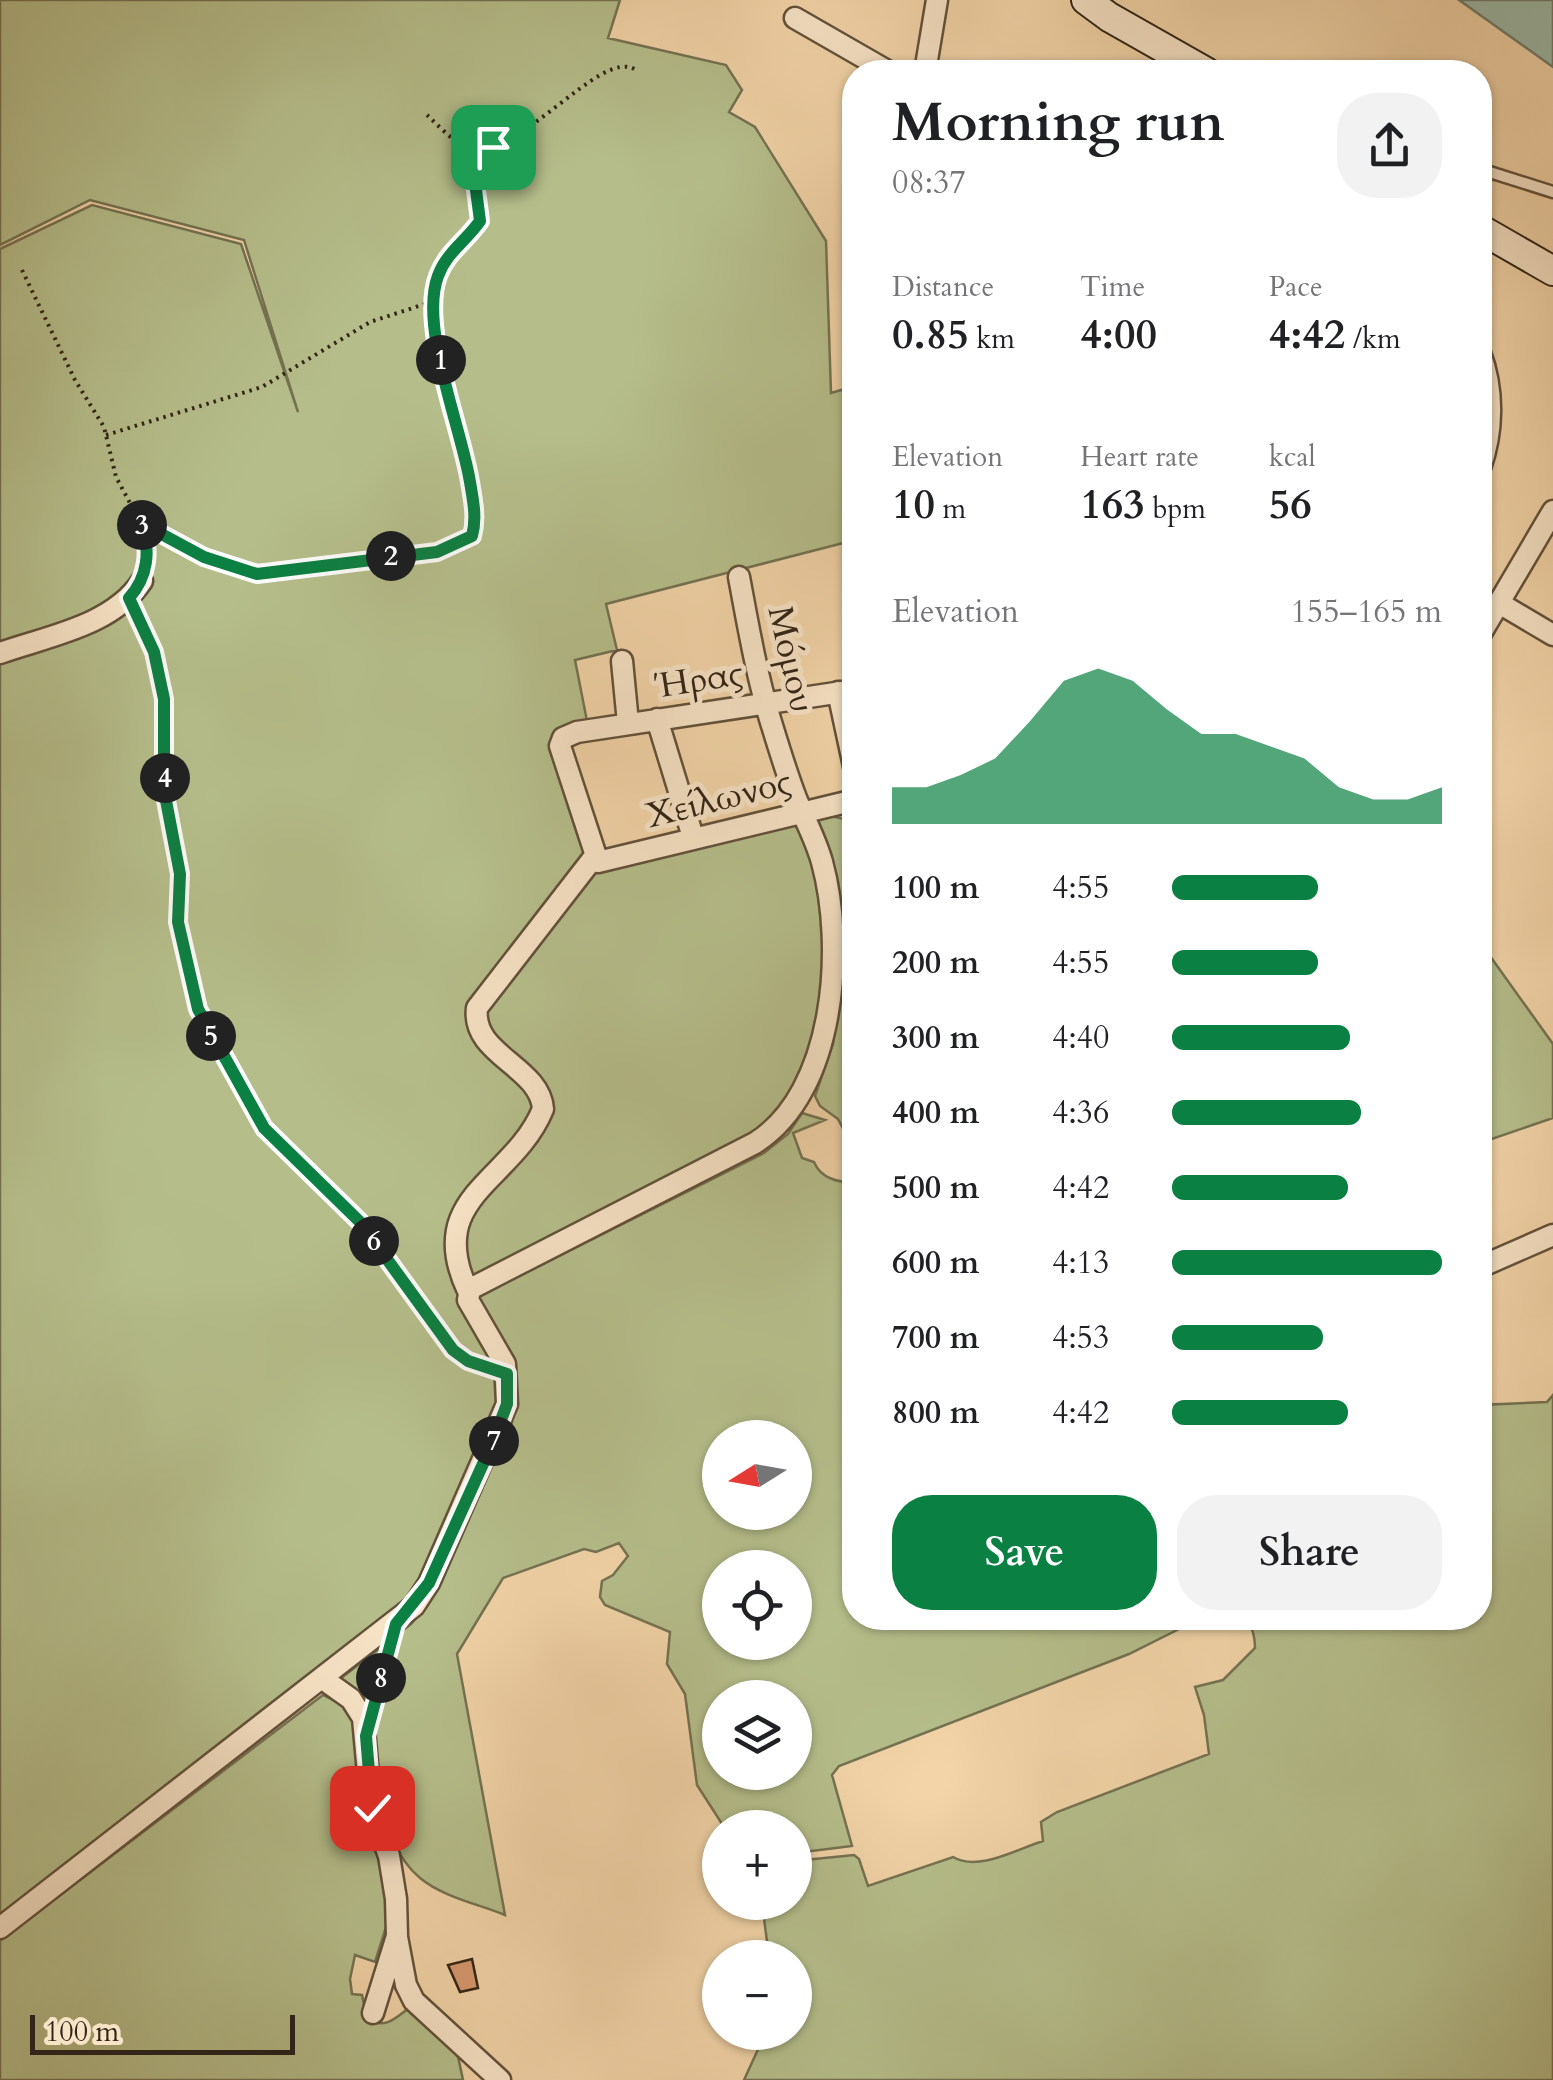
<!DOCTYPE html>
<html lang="en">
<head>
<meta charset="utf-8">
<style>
  :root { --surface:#fff; --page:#f2f2f2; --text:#202124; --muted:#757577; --accent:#0b8043 }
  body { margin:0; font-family:Cardo,serif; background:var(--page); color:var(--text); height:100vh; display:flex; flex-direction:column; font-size:38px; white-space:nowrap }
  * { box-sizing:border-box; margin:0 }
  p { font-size:32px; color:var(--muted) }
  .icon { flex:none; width:55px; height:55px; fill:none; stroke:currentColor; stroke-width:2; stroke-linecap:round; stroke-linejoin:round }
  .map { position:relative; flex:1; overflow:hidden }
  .side { position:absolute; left:842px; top:60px; width:650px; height:1570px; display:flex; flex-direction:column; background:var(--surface); border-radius:40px; box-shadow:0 2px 8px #0004 }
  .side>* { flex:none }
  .needle { width:65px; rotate:259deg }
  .fabs { position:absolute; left:702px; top:1420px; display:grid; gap:20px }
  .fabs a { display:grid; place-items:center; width:110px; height:110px; border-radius:50%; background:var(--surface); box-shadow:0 2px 8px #0004; font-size:50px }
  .scale { position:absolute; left:30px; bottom:25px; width:265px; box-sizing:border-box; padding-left:10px; border:5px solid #332517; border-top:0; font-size:28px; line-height:35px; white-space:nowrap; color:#332517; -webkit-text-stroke:8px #f7e3c6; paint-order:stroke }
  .pin { position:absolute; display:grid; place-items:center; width:85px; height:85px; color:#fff; margin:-42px; border-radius:20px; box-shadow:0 5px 15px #0006 }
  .km { position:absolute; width:50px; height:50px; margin:-25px; border-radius:50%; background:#222; color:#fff; font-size:28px; line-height:50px; text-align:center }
  .round { display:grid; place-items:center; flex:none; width:105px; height:105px; border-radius:40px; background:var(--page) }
  .overview { display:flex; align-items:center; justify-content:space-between; height:170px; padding:0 50px }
  h1 { font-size:55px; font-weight:700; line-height:75px }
  .figures { display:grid; grid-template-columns:repeat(3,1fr); gap:15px; height:170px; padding:10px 50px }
  .figures div { display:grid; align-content:center }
  .figures b { font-size:42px; font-weight:700 }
  .figures small { font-size:28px; font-weight:400 }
  .figures p { font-size:28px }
  .chart { height:280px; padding:20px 50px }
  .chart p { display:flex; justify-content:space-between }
  .chart svg { width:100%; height:180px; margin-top:10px; fill:var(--accent); opacity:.7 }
  .action { display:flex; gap:20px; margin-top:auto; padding:20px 50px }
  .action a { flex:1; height:115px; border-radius:40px; background:var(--accent); color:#fff; font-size:40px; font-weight:700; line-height:115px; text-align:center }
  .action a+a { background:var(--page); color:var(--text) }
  ul { padding:0 50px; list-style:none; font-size:32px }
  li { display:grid; grid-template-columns:160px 120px 1fr; align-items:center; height:75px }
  li i { height:25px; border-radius:12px; background:var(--accent) }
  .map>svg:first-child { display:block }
</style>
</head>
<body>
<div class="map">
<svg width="1553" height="2080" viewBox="0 0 1553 2080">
  <rect width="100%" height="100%" fill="#f2d4a8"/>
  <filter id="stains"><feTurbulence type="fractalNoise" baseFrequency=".002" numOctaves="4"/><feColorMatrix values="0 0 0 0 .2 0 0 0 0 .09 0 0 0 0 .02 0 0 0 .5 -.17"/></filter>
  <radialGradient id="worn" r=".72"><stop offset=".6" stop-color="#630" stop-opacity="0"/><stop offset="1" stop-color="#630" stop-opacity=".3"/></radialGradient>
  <path fill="#b5be8b" stroke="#747251" stroke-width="2.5" fill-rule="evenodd" d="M 0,0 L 620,0 L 608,38 L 726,65 L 742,90 L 729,112 L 755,127 L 826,241 L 831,393 L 855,386 L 855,540 L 606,604 L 617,650 L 575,660 L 587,721 L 565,727 L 577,821 L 587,863 L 797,824 C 826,884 829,950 818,1015 C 816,1027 815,1042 810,1053 C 798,1083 781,1108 760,1132 L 458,1289 L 458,1301 L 494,1363 L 499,1399 L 430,1565 L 403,1609 L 0,1920 L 0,249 L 92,205 L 241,244 L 298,412 L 244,240 L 90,200 L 0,245 Z
    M 830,816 L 845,819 L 855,855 L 855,1151 L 838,1119 L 820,1106 L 815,1096 L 833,1044 L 841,973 L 816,819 Z
    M 1480,942 L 1553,1044 L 1553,1118 L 1480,1143 Z
    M 802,1113 L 825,1120 L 793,1133 L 802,1158 L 814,1162 C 821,1179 838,1182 855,1183 L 855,1618 L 1480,1618 L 1480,1405 L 1547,1402 L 1553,1395 L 1553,2080 L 744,2080 L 765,2034 L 774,2039 L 774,2033 L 795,2032 L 795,1958 L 769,1957 L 762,1903 L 795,1902 L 795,1861 L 854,1855 L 859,1859 L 868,1886 L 953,1857 C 978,1872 1017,1849 1043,1841 L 1041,1822 L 1057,1812 L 1209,1754 L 1204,1715 L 1195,1687 L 1223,1680 L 1255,1648 C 1254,1601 1224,1629 1197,1620 L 1129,1654 L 839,1766 L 832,1775 L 852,1846 L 795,1853 L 795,1828 L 724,1827 L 697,1785 L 685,1694 L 667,1664 L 670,1632 L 605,1605 L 600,1597 L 602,1581 L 613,1575 L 628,1556 L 619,1543 L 596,1552 L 584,1549 L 503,1578 L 457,1654 L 505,1915 C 478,1904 443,1897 420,1878 C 392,1854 386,1822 377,1789 C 367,1752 352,1716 340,1679 L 411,1624 L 429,1603 L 512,1422 C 527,1373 501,1339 477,1297 L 764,1153 L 788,1134 ZM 720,1438 L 795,1438 L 795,1512 L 720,1512 ZM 720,1568 L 795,1568 L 795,1642 L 720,1642 ZM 720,1698 L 795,1698 L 795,1772 L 720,1772 Z
    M 323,1695 L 344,1706 L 358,1723 L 373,1833 L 389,1898 L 386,1927 L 375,1962 L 355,1955 L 350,1979 L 352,1994 L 362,1995 L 367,2019 C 385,2030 396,2018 410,2007 L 456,2047 L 463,2080 L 0,2080 L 0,1941 Z"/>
  <path fill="#9bb8a6" stroke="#717d6d" stroke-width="2.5" d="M 1459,0 L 1553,0 L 1553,67 Z"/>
  <path fill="#d7986f" stroke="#332517" stroke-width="2.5" d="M 472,1959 L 478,1988 L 460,1992 L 448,1965 Z"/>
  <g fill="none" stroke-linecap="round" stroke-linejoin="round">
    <g stroke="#63513b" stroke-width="15">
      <path id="lane" d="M 1480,169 L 1553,192"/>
    </g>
    <g stroke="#63513b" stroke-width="25">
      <path id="street" d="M 795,18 L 889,72
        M 925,72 L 937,0
        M 1480,353 C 1494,390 1493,432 1480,468
        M 1499,603 L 1553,635
        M 1480,635 L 1553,511
        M 0,653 C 48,636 112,626 142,581
        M 622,661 L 628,723
        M 855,690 L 577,732 L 563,738 L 560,746 L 598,862 L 855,800
        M 838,692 L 855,771
        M 657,719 L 693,837
        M 1480,1267 L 1553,1235
        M 468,1291 C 423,1196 513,1182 543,1109 C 540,1066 471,1055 477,1008 L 594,857
        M 323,1679 L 351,1699 L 363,1718 L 371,1807 L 389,1856 L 396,1899 L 397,1936 L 373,2013
        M 0,1928 L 414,1606 L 429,1583 L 507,1404 L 505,1364 L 468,1300 L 470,1289 L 755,1143 C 836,1092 845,946 822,862 C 816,840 805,820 796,798 C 786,772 778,745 770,719 C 756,672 748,625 739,577
        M 397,1937 L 406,1985 L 414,2001 L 500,2080"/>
    </g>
    <g stroke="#332517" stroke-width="32">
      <path id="secondary" d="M 1086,0 L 1109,17 L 1206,72
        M 1480,229 L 1553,271"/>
    </g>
    <path stroke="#332517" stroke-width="4" stroke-dasharray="2.5 5" stroke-linecap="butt" d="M 427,115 C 438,125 450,139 463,145 C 515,169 600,45 636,70
      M 22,270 L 75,380 L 104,427 L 116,477 L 144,529 L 146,562
      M 106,435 L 262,387 L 370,322 L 431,302
      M 141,523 L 204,557 L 257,574 L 437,552 L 472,536 C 477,518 473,500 470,482 C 461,426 419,327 438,276 C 446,253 466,241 479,221 L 477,190 L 463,145
      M 136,612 L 155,652 L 163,699 L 165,790 L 180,875 L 178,922 L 204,1023 L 264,1127 L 344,1203 L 453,1350 L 483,1367
      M 375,1702 L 389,1648"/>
    <use href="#lane" stroke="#f7e3c6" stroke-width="10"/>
    <use href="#street" stroke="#f7e3c6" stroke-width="20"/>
    <use href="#secondary" stroke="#f7e3c6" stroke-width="28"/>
  </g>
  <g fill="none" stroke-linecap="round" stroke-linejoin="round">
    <g stroke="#fff" stroke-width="20">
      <path id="route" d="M 372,1808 L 366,1736 L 396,1624 L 429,1583 L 492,1444 L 507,1404 L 507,1374 L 468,1361 L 453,1350 L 360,1222 L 264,1128 L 198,1009 L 178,922 L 180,874 L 164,790 L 164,699 L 154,652 L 129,598 C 148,577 151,550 141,523 L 204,557 L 257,574 L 437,552 L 472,536 C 477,518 473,500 470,482 C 461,427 419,326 438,276 C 446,253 466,241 480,221 L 476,190 L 464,145 L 493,147"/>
    </g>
    <use href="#route" stroke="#0b8043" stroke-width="12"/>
  </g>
  <g text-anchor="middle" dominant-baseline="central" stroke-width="10" stroke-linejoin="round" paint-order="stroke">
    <g font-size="35" fill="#332517" stroke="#f7e3c6">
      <text transform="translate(791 659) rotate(77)">Μόμου</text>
      <text transform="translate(699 680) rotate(-9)">Ήρας</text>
      <text transform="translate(719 799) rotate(-14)">Χείλωνος</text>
    </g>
  </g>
  <rect width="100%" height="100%" filter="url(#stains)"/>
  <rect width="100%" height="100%" fill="url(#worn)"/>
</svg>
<div class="fabs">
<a><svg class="needle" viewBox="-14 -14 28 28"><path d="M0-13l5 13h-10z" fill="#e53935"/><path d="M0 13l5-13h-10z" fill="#757577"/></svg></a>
<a><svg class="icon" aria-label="locate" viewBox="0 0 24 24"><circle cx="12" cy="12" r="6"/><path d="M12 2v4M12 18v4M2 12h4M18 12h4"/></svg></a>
<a><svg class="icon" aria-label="layers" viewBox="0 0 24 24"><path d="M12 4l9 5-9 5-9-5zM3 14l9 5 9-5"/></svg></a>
<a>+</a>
<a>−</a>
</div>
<div class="scale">100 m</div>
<div class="pin" style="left:493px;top:147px;background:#1e9e55"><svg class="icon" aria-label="arrive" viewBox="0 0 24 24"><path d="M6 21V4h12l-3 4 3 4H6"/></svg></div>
<div class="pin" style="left:372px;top:1808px;background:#d93025"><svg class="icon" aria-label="check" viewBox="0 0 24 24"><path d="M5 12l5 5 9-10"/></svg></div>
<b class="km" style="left:441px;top:360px">1</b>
<b class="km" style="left:391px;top:556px">2</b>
<b class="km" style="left:142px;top:525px">3</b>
<b class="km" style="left:165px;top:778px">4</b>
<b class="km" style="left:211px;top:1036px">5</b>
<b class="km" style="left:374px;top:1241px">6</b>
<b class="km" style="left:494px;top:1441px">7</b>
<b class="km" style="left:381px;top:1678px">8</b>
<section class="side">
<div class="overview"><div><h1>Morning run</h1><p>08:37</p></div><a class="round"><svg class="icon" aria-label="share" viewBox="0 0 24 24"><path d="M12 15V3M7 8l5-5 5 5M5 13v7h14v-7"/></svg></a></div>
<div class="figures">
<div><p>Distance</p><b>0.85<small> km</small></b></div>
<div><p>Time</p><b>4:00</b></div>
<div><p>Pace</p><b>4:42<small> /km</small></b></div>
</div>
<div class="figures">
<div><p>Elevation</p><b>10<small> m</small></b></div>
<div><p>Heart rate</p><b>163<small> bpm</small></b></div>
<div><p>kcal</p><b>56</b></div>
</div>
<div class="chart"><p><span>Elevation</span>155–165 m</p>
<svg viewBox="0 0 160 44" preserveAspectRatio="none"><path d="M0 44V35L10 35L20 32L30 28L40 19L50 9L60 6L70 9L80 16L90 22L100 22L110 25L120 28L130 35L140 38L150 38L160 35V44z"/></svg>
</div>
<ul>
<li><b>100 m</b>4:55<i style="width:54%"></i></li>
<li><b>200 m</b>4:55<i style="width:54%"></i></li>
<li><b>300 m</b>4:40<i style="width:66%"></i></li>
<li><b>400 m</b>4:36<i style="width:70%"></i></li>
<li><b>500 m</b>4:42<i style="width:65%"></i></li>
<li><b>600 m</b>4:13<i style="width:100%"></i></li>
<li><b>700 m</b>4:53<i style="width:56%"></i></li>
<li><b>800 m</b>4:42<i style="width:65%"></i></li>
</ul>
<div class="action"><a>Save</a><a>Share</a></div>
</section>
</div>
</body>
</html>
